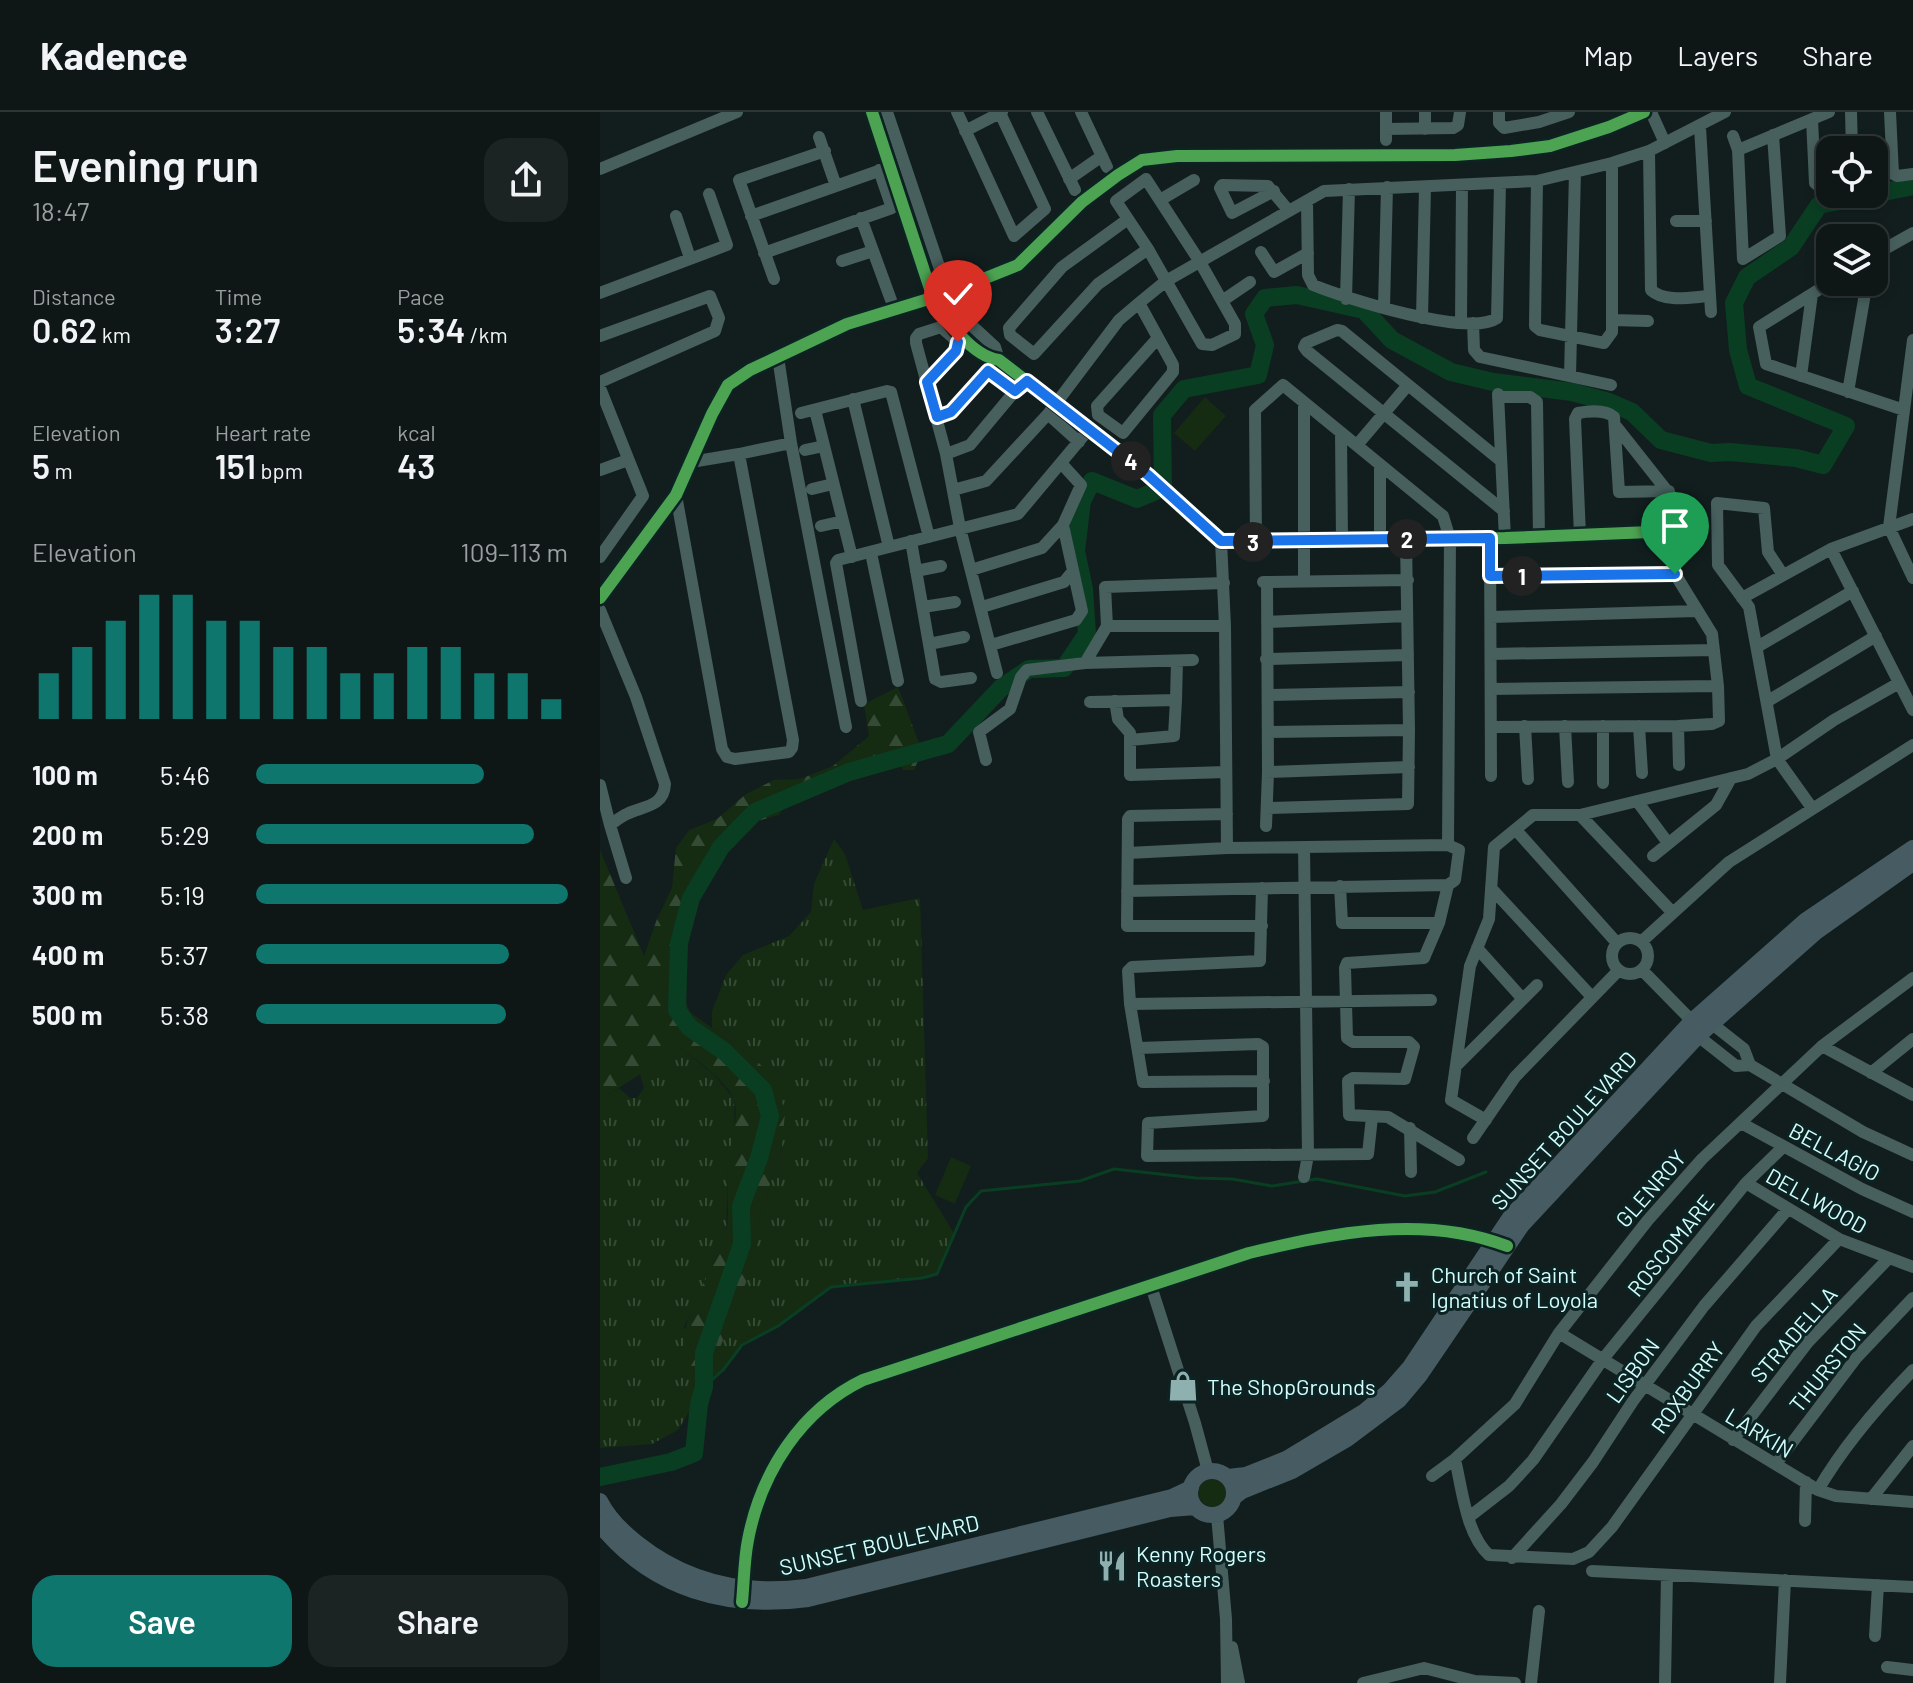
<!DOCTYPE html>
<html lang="en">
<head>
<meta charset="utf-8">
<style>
  :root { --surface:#0e1616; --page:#1c2323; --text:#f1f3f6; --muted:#9b9fa1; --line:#2e3535; --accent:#0f766e }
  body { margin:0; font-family:Barlow,sans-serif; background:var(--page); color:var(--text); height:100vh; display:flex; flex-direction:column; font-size:30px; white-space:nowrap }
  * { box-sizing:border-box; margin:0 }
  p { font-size:26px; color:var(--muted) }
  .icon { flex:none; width:44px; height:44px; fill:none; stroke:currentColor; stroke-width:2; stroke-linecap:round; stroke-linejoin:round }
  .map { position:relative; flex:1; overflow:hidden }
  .details { display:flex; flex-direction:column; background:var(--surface); width:600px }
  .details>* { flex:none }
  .controls { position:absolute; left:1216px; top:24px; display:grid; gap:16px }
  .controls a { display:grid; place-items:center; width:72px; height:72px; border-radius:16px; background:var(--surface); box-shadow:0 4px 12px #0003,0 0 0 2px var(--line); font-size:40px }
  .pin { position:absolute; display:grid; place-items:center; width:68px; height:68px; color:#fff; margin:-82px -34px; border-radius:50% 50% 50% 0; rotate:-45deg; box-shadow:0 0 8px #0007 }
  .pin .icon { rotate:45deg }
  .km { position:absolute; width:40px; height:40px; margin:-20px; border-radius:50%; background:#222; color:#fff; font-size:22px; line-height:40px; text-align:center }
  .round { display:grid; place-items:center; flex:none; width:84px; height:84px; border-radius:24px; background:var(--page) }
  .summary { display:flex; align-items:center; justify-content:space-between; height:136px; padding:0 32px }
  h1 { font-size:44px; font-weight:600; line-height:60px }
  .metrics { display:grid; grid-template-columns:repeat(3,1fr); gap:12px; height:136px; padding:8px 32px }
  .metrics div { display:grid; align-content:center }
  .metrics b { font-size:34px; font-weight:600 }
  .metrics small { font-size:22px; font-weight:400 }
  .metrics p { font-size:22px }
  .chart { height:224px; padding:16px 32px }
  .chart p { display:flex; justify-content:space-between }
  .chart svg { width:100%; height:144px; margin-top:8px; stroke:var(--accent); stroke-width:6 }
  .cta { display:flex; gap:16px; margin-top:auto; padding:16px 32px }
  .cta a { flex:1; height:92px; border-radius:24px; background:var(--accent); color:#fff; font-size:32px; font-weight:600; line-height:92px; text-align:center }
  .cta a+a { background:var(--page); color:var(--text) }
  ul { padding:0 32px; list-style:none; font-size:26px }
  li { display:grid; grid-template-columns:128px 96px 1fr; align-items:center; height:60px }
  li i { height:20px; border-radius:10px; background:var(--accent) }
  header { display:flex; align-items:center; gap:48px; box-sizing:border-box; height:112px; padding:0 40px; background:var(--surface); border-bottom:2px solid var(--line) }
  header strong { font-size:38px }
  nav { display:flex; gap:44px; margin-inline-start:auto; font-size:28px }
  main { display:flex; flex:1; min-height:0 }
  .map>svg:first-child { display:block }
</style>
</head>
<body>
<header>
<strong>Kadence</strong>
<nav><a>Map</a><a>Layers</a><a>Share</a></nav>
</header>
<main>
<section class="details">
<div class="summary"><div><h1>Evening run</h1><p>18:47</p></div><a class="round"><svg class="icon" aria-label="share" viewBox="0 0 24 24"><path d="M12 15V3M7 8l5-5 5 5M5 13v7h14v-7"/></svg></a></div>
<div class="metrics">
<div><p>Distance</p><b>0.62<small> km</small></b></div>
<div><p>Time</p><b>3:27</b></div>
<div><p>Pace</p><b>5:34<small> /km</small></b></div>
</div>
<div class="metrics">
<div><p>Elevation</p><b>5<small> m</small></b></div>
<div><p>Heart rate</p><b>151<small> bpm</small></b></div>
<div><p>kcal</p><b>43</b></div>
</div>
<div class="chart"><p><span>Elevation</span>109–113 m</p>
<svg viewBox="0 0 160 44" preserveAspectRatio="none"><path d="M5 44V30M15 44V22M25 44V14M35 44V6M45 44V6M55 44V14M65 44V14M75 44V22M85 44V22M95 44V30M105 44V30M115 44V22M125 44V22M135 44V30M145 44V30M155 44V38"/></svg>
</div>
<ul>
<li><b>100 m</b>5:46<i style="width:73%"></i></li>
<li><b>200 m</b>5:29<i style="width:89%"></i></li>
<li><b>300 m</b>5:19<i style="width:100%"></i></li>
<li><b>400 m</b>5:37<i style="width:81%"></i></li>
<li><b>500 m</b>5:38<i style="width:80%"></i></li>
</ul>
<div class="cta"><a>Save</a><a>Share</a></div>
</section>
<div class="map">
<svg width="1313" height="1571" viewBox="0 0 1313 1571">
  <defs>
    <pattern id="grass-tufts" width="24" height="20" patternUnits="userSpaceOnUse" patternTransform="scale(2)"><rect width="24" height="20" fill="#152b12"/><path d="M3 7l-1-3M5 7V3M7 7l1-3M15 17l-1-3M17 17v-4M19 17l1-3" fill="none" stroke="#364b35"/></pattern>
    <pattern id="forest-firs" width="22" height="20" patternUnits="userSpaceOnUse" patternTransform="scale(2)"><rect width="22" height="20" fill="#152b12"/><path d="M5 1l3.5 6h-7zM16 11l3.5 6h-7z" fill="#364b35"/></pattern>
  </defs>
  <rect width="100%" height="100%" fill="#121e1e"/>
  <path fill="url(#grass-tufts)" d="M 234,727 L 245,742 L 263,798 L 320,786 L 328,1046 L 317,1061 L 355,1123 L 337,1162 L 322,1166 L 232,1175 L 178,1214 L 142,1233 L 123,1258 L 104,1275 L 78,1318 L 52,1332 L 0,1336 L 0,988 L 19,976 L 30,986 L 37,986 L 44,976 L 40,962 L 81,936 L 114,963 L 134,987 L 135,1018 L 128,1048 L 126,1125 L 84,1215 L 105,1272 L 155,1148 L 156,1117 L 182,1034 L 159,951 L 112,916 L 112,899 L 126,863 L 143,843 L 189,824 L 211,800 L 214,772 Z"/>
  <path fill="url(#forest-firs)" d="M 298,575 L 322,639 L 314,658 L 303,658 L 297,646 L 249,660 L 189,686 L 179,703 L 143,713 L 121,735 L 91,786 L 79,831 L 78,871 L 90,900 L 159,951 L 177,973 L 185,1000 L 182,1034 L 156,1117 L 155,1148 L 117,1243 L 123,1258 L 99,1267 C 56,1237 112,1164 124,1128 C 132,1104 125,1074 128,1049 C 130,1029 140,1007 134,988 C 128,970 96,948 81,936 L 0,988 L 0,738 L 44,844 L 57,807 L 72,776 L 76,736 L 89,718 L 117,707 L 146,682 L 174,668 L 200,667 L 233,654 L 269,624 L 264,592 Z"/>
  <path fill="#152b12" d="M 605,285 L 626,304 L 595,339 L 574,321 Z
    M 351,1045 L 371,1054 L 355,1092 L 335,1083 Z
    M598 1380a15 15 0 1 1 30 0a15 15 0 1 1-30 0Z"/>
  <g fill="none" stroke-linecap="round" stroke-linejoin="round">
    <path stroke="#0a3e23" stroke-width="3" d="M 104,1275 L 123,1258 L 142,1233 L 178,1214 L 231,1175 L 322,1166 L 337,1162 L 366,1095 L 381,1079 L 480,1069 L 514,1057 L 596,1066 L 632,1067 L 672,1074 L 717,1067 L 805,1084 L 835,1080 L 886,1060"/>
    <path stroke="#0a3e23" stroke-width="18" d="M 0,1365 L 71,1350 L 94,1341 L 99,1292 L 104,1275 L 104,1241 L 142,1132 L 141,1094 L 159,1046 L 170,1004 L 163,978 L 125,940 L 89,915 L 77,898 L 79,831 L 91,786 L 121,735 L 155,700 L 249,660 L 348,632 L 401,576 L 429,557 L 464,556 L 487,522 L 484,477 L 476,439 L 482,389 L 492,369 L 537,387 L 563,376 L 562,303 L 584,277 L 658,263 L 665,233 L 654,202 L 665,186 L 697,183 L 764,198 L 792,228 L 851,260 L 893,270 L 972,280 L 1009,290 L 1032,300 L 1061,328 L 1111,341 L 1130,340 L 1196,346 L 1223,353 L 1246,314 L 1148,274 L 1138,238 L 1134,191 L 1147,165 L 1191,135 L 1219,93 L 1313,74"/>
    <path stroke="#475f5d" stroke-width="12" d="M 272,0 L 333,186 C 347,208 371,244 399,248 L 548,363 L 621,429 L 905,426 L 1074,419
      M 287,0 L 348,181 L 357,200 L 395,235 L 399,248
      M 357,0 L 414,124 L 445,97 L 400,1
      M 437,0 L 475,78
      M 481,0 L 507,55
      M 899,0 L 899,11 L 904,16 L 939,10 L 969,0
      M 1051,0 L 1065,31
      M 1251,0 L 1252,38
      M 1290,0 L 1293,62 L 1297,64 L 1313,62
      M 1212,7 L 1215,71 L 1222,77 L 1230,76
      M 1100,15 L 1111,200
      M 786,17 L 853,16 L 858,13 L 860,0
      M 825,17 L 825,0
      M 365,19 L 402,0
      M 1133,24 L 1138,38 L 1143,147 L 1180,124 L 1173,23
      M 219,25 L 236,74
      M 786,28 L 786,0
      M 1138,38 L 1229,0
      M 1049,39 L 1051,178 C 1065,191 1092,185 1110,184
      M 0,57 L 137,0
      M 469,67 L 502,44
      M 546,67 L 600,150 L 635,212 L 635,222 L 612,233 L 602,232 L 548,137 L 516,89 Z
      M 937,69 L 935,214 L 940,218 L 1004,231 L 1012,220 L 1012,51
      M 674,79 L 632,101 L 620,76 L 622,73 L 668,74 L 689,99
      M 560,88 L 594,68
      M 707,89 L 708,163 L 713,173 C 745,186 869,226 897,206 L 900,72
      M 76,104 L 90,146
      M 151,104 L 284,57
      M 261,106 L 291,188
      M 528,107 L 462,155 L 409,216 L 410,223 L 434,242 L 498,172 L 548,137
      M 1076,109 L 1106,109
      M 661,140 L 674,160 L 708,141
      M 164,141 L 292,96 L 279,58
      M 1274,143 L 1313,121
      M 242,149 L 273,139
      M 174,167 L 139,68 L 225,39
      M 1231,170 L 1159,215 L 1166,252 L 1304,298
      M 0,181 L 127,133 L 109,82
      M 746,187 L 749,77
      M 622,189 L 650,170
      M 539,191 L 573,253 L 573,260 L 523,321 L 498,303 L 497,294 L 557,227
      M 784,195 L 787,75
      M 822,206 L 825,76
      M 1012,208 L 1048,209
      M 861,211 L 862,73
      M 873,211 L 874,238 L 880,245 L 1011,273
      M 0,224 L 110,184 L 119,206 L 115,219 L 0,270
      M 1313,228 L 1289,415 L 1313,466
      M 178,245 L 191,331 L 246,615
      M 970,264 L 975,60
      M 1201,264 L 1212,182
      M 327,270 L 359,235 L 358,230 L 341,215 L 319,222 L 316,226 L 316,231 L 346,342 L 360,416 L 397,561
      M 0,276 L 43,384 L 0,445
      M 1248,280 L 1267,170
      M 898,282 L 905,426
      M 898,285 L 930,285 L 937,290 L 939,424
      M 253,287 L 289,435
      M 704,291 L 704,469
      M 215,298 L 252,445
      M 201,301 L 287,279 L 291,280 L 329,425
      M 448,302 L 479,330
      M 337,305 L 351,300 L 388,259 L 415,279 L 370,333 L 346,342
      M 741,321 L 742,428
      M 757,333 L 808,273
      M 205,338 L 224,334
      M 900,348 L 742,219 L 737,218 L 706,231 L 704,235 L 707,239 L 904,399
      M 91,350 L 139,342
      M 780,353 L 780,428
      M 0,358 L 28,348
      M 212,377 L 233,372
      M 353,378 L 386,369 L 448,302 L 519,208 L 539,191 L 566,169 L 724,79 L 937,69 L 1012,51 L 1049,39 L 1125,0
      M 76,383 L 122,637 L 127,645 L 135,647 L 189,640 L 192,636 L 193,628 L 139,342 L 191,331
      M 221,414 L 243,409
      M 980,423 L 975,307 L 978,301 C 989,299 1006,298 1014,305 L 1019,380 L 1069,379
      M 890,426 L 891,664
      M 311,429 L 335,567 L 341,570 L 371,566
      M 621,429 L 625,514 L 627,736
      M 656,430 L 655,298 L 683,273 L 843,404 L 850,427 L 848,733
      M 1231,437 L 1313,598
      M 271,441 L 298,569
      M 371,458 L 442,436 L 463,413 L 481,373 L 461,351
      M 316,459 L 341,454
      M 1183,463 L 1168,440 L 1164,396 L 1117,391 L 1118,453 L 1149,495 L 1177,647 L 1212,696
      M 890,464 L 1075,462
      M 663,470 L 808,468
      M 0,486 L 76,383 L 112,302 L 128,273 L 150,258 L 247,212 L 348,181 L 418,153 L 482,90 L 518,63 L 542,48 L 577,44 L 855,43 L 911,39 L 950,34 L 1009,15 L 1044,0
      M 1142,486 L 1231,437 L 1313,407
      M 323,495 L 355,490
      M 382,495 L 464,470 L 473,459
      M 0,498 L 36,585 L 65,672 C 64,695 43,694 27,702 C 20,705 16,709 10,713 L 26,766
      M 891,505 L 1096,499
      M 667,510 L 807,504
      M 507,514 L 625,514
      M 329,532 L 364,525
      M 391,533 L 476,508 L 482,499 L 463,413
      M 1157,535 L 1253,479
      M 891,542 L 1114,538
      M 666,547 L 808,543
      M 485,551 L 507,514 L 505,475 L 624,471
      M 891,577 L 1118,574
      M 668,583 L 809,580
      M 576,588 L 577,549
      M 261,589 L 236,451 L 238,448 L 418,402 L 490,316
      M 515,589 L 518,607 L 530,621 L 530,663 L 626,660
      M 1168,589 L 1276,524
      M 490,590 L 576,588 L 574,624 L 530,628
      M 925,614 L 928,667
      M 965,614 L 968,670
      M 1003,614 L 1003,671
      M 1039,614 L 1042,661
      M 1078,614 L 1079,653
      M 891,615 L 1078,614 L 1112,612 L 1119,609 L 1118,574 L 1112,522 L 1075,462 L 1075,389 L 1015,313
      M 668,620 L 809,618
      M 386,648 L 379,620 L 410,597 L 421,565 L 427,558 L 485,551 L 593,548
      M 668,660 L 809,655
      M 0,673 L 10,713
      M 1037,689 L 1068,731
      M 667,696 L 808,692 L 809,618 L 806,427
      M 627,702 L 530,704 L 528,707 L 527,814 L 662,814
      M 980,703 L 1073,801
      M 666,714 L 668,660 L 667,470
      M 916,718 L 1017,831
      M 704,735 L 708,1043 L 704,1065
      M 1053,744 L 1116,693 L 1131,666
      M 848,773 L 839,811 L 824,846 L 747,851 L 745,856 L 747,926 L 753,930 L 809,930 L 814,935 L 805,967 L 753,966 L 748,969 L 749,1003 L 788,1005 L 859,1048
      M 740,774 L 742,811 L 839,811
      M 662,776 L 660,849 L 532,855 L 528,859 L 530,892 L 543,970 L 664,969
      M 891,776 L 992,885
      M 527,779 L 848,773 L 855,768 L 859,738 L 848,733 L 627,736 L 528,741
      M1012 844a18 18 0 1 1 36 0a18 18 0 1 1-36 0Z
      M 1041,830 L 1129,750 L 1313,633
      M 877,836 L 921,885
      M 1042,858 L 1092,909 L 1098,924 L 1136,954 L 1150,953
      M 530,892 L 831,888
      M 1106,910 L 1111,911 L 1144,937 L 1150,953
      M 1222,934 L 1313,983
      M 539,936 L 658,932 L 663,935 L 663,1004 L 548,1011 L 547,1044 L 768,1042 L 772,1005
      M 1150,953 L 1263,1020 L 1313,1043
      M 856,954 L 937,873
      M 1271,961 L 1313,927
      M 886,1008 L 851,988 L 870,854 L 889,807 L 894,735 L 933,703 L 980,703 L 1148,662 L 1177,647 L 1234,608 L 1299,571
      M 1141,1011 L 1262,1077 L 1313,1100
      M 810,1016 L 811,1060
      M 873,1026 L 915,965 L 1019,858
      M 1146,1071 L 1239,1127 L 1313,1155
      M 551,1174 L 595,1311 L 608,1359
      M 959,1221 L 1218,1378 L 1236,1384 L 1313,1390
      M 1133,1328 L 1208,1230 L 1288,1147
      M 855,1347 C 862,1377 866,1422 889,1443 L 973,1447 L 989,1440 L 1012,1415 L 1156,1214 L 1239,1127
      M 1176,1352 L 1257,1245 L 1313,1186
      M 832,1364 L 855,1347 L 915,1292 L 959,1221 L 1048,1108 L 1102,1047 L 1222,934 L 1313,866
      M 1218,1378 C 1244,1333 1277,1295 1313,1258
      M 1271,1387 L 1313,1334
      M 617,1403 L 626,1507 L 627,1571
      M 869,1405 L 909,1374 L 933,1348 L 1003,1247 L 1146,1071 L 1183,1035
      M 1205,1409 L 1206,1370
      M 912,1446 L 961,1392 L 993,1350 L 1033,1289 L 1104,1194 L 1188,1097
      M 992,1459 L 1313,1475
      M 143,1482 C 149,1394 178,1309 263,1268 L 649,1141 C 730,1122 820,1101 901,1132
      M 1275,1524 L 1278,1473
      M 632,1535 L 639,1571
      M 1287,1555 L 1313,1558
      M 763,1571 L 824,1556 L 875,1569 L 915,1571
      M 931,1571 L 939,1499
      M 1065,1571 L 1067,1463
      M 1180,1571 L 1185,1468"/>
    <path stroke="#465c62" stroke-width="16" d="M590 1381a22 22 0 1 1 44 0a22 22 0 1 1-44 0Z
      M 628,1365 L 646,1363 L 686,1347 L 765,1299 L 789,1279 L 810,1255 L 911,1104 L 1092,909 L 1205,809 L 1313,736
      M 634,1385 L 642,1379 L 692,1359 L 747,1327 L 799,1288 L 820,1263 L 922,1113 L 1098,924 L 1216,820 L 1313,751
      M 0,1389 C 8,1405 23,1420 37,1431 C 86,1470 144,1483 206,1475 L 572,1385 L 591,1376
      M 0,1413 C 53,1478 127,1498 208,1487 L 570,1397 L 595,1395"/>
    <g stroke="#0d2323" stroke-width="17">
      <path id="cycleway" d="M 272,0 L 333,186 C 347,208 371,244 399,248 L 548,363 L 621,429 L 905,426 L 1074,419
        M 0,486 L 76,383 L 112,302 L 128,273 L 150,258 L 247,212 L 348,181 L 418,153 L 482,90 L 518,63 L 542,48 L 577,44 L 855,43 L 911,39 L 950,34 L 1009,15 L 1044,0
        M 142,1490 C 144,1470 144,1448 148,1428 C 161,1360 201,1298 263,1268 L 649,1141 C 734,1121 823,1102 907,1134"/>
    </g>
    <use href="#cycleway" stroke="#4ca352" stroke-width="12"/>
  </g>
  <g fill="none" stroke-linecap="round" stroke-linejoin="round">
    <g stroke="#fff" stroke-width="16">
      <path id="route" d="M 358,230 L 356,239 L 327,270 L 337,305 L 351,300 L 388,259 L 415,279 L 427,269 L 548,363 L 621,429 L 890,426 L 890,464 L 1075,462"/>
    </g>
    <use href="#route" stroke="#1a73e8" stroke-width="10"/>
  </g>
  <defs>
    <g id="church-bare" transform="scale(2.4)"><path d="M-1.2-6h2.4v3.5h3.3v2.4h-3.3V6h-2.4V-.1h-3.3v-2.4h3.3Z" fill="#8eb0af" stroke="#0d2323" stroke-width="2.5" paint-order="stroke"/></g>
    <g id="shop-bare" transform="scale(2.4)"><path d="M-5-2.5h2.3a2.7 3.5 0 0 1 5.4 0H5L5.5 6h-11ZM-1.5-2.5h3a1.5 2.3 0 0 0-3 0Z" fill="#8eb0af" stroke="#0d2323" stroke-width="2.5" paint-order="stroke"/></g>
    <g id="restaurant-bare" transform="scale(2.4)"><path d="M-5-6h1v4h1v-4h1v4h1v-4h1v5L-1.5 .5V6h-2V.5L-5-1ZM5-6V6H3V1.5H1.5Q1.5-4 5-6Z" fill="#8eb0af" stroke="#0d2323" stroke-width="2.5" paint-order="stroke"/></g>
  </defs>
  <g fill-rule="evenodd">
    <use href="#church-bare" x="807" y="1175"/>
    <use href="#shop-bare" x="583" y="1274"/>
    <use href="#restaurant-bare" x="512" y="1454"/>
  </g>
  <g text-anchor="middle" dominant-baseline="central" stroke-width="6" stroke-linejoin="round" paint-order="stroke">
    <g font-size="22" fill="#d0fffd" stroke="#0d2323">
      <text transform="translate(963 1018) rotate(-48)">SUNSET BOULEVARD</text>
      <text transform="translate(1235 1039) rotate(28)">BELLAGIO</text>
      <text transform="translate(1050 1076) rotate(-49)">GLENROY</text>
      <text transform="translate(1217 1088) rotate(29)">DELLWOOD</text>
      <text transform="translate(1070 1133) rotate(-51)">ROSCOMARE</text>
      <text transform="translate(1193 1222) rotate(-49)">STRADELLA</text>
      <text transform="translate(1227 1255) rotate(-51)">THURSTON</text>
      <text transform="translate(1032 1258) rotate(-54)">LISBON</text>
      <text transform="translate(1087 1275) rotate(-54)">ROXBURRY</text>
      <text transform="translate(1160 1320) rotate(31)">LARKIN</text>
      <text transform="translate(279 1432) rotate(-13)">SUNSET BOULEVARD</text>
    </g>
    <g font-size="22" fill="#d0fffd" stroke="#0d2323" text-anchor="start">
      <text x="831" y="1162">Church of Saint<tspan x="831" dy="25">Ignatius of Loyola</tspan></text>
      <text x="607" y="1274">The ShopGrounds</text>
      <text x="536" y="1441">Kenny Rogers<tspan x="536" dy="25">Roasters</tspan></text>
    </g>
  </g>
</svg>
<div class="controls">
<a><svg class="icon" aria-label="locate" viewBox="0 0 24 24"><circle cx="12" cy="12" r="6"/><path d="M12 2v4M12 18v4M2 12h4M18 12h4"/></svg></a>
<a><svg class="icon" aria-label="layers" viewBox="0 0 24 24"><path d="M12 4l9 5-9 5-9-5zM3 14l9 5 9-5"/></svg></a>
</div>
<div class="pin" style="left:1075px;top:462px;background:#1e9e55"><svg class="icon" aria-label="arrive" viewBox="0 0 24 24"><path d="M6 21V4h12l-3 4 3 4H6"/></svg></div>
<div class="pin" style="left:358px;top:230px;background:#d93025"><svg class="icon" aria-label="check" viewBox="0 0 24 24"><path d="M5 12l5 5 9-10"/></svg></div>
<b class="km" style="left:922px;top:464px">1</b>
<b class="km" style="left:807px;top:427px">2</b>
<b class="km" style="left:653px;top:430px">3</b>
<b class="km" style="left:531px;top:349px">4</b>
</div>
</main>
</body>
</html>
